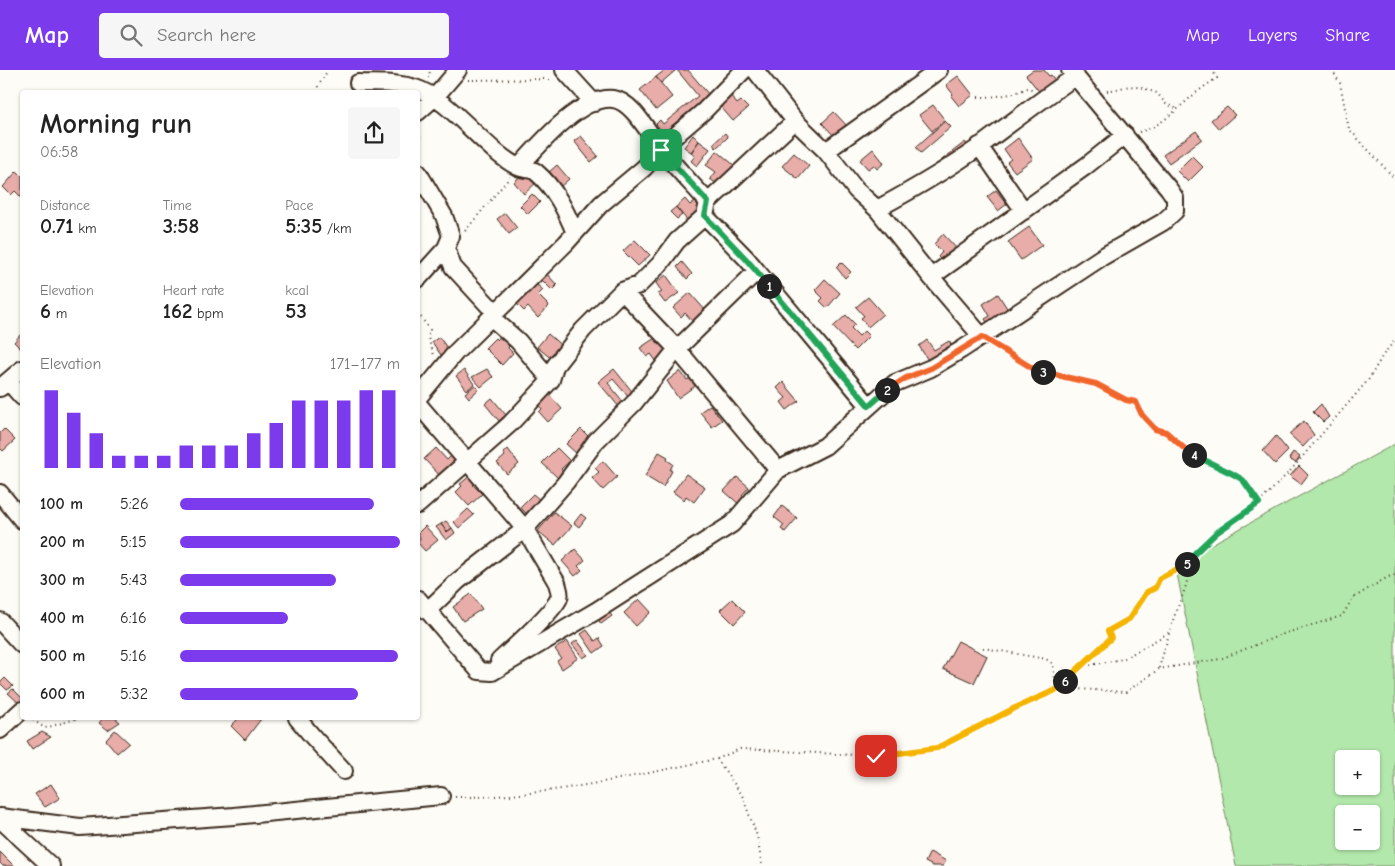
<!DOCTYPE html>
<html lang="en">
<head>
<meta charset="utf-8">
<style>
  :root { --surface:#fff; --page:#f6f6f6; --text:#222; --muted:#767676; --accent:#7c3aed }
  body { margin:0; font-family:"Comic Neue",sans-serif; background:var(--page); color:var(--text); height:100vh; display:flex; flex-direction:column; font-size:19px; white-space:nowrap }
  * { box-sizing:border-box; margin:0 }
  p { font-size:16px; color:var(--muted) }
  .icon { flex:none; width:28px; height:28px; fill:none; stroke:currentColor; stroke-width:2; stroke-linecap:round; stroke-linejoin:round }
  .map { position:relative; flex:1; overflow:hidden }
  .details { position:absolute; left:20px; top:20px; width:400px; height:630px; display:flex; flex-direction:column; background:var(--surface); border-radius:5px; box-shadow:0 1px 4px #0004 }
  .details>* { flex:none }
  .tools { position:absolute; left:1335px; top:680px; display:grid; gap:10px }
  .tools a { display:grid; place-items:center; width:45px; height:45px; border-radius:5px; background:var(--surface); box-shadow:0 1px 4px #0004; font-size:25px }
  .pin { position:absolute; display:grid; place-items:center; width:42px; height:42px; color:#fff; margin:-21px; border-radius:10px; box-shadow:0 2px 8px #0006 }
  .km { position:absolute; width:25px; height:25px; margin:-12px; border-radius:50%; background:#222; color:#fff; font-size:14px; line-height:25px; text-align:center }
  .round { display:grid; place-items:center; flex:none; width:52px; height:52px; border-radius:5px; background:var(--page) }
  .overview { display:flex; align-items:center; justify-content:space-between; height:85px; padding:0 20px }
  h1 { font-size:28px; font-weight:700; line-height:38px }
  .figures { display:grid; grid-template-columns:repeat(3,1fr); gap:8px; height:85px; padding:5px 20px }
  .figures div { display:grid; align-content:center }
  .figures b { font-size:21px; font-weight:700 }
  .figures small { font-size:14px; font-weight:400 }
  .figures p { font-size:14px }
  .chart { height:140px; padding:10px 20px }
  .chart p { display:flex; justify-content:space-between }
  .chart svg { width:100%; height:90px; margin-top:5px; stroke:var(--accent); stroke-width:6 }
  ul { padding:0 20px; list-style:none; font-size:16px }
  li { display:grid; grid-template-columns:80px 60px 1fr; align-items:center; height:38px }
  li i { height:12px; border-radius:6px; background:var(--accent) }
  header { display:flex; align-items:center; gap:30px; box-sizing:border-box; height:70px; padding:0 25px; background:var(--accent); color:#fff }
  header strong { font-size:24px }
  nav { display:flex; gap:28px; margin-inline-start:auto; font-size:18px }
  .search { width:350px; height:45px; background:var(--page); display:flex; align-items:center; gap:12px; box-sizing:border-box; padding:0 18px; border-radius:5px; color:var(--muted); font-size:19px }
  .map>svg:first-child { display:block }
</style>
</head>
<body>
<header>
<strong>Map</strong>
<div class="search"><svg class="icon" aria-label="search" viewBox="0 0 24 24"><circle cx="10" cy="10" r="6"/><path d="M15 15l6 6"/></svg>Search here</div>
<nav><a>Map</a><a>Layers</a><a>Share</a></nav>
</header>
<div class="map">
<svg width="1395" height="796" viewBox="0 0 1395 796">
  <rect width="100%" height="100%" fill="#fdfcf7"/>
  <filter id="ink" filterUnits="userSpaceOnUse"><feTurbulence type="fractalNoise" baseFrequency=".02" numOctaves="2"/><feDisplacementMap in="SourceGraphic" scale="10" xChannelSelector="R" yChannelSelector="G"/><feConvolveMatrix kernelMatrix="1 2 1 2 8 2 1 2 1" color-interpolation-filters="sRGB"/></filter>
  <g filter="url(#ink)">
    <path fill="#b2e8ab" stroke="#768964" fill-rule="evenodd" d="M 1395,374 L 1395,796 L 1236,796 L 1175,494 ZM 1344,689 L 1371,689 L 1371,716 L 1344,716 ZM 1344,744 L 1371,744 L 1371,771 L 1344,771 Z"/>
    <path fill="#e8ada9" stroke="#3b2a1e" d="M 665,0 L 676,0 L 661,13 L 656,7 Z
      M 677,0 L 688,0 L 709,25 L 663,63 L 656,54 L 660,50 L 663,54 L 698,26 Z
      M 1033,0 L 1044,0 L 1049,6 L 1051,5 L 1057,13 L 1042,25 L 1026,5 Z
      M 958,6 L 973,25 L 959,36 L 951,26 L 953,24 L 946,15 Z
      M 656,7 L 672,27 L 656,40 L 640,20 Z
      M 731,26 L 737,34 L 741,31 L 748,38 L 733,51 L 720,36 Z
      M 933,35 L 945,50 L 932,61 L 919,45 Z
      M 1227,37 L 1235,45 L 1219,59 L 1211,50 Z
      M 834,42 L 849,58 L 837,69 L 822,53 Z
      M 945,51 L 951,57 L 921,83 L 916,77 Z
      M 1196,61 L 1202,69 L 1169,93 L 1163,85 Z
      M 725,63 L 728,67 L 716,78 L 713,74 Z
      M 693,65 L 699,71 L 691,82 L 684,77 Z
      M 581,66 L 598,86 L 591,92 L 574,71 Z
      M 1018,68 L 1033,89 L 1015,102 L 1007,92 L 1011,89 L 1004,79 Z
      M 699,71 L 710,79 L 697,96 L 691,91 L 695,86 L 691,83 Z
      M 965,72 L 970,78 L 939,102 L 934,96 Z
      M 873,79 L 884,93 L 877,99 L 874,95 L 868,99 L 860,90 Z
      M 717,81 L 734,95 L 717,114 L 710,109 L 716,102 L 706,95 Z
      M 794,83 L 809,96 L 798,109 L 782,96 Z
      M 1192,86 L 1203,97 L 1188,112 L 1177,101 Z
      M 557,95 L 569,109 L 560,117 L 548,103 Z
      M 17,101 L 22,106 L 22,128 L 15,121 L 11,125 L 3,117 Z
      M 526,101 L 537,112 L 524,124 L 514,112 Z
      M 996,120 L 1007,134 L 998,141 L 987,127 Z
      M 532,124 L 540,132 L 528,144 L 520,136 Z
      M 685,129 L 690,135 L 696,130 L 702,138 L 687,150 L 676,137 Z
      M 676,137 L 682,145 L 677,149 L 670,142 Z
      M 505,143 L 517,158 L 509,164 L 497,149 Z
      M 1029,157 L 1042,175 L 1021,190 L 1008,172 Z
      M 943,164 L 958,180 L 944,193 L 938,187 L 942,182 L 934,174 Z
      M 635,170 L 650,185 L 638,196 L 623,181 Z
      M 682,192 L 692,204 L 687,209 L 677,197 Z
      M 841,192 L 851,202 L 845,208 L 836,197 Z
      M 546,203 L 557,215 L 552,220 L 540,208 Z
      M 666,205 L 679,223 L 665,233 L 658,224 L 662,222 L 656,213 Z
      M 825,209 L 840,223 L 827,238 L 820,231 L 823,228 L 815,220 Z
      M 534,212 L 543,220 L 538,225 L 549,236 L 538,248 L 528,237 L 524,241 L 514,231 Z
      M 690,223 L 706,241 L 693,252 L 685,243 L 681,247 L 673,238 Z
      M 998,224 L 1012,246 L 991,259 L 985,249 L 990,246 L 983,234 Z
      M 868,227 L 883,244 L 868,257 L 861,248 L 864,246 L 856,237 Z
      M 846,245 L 855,254 L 851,258 L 859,266 L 864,261 L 869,266 L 855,280 L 833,257 Z
      M 22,263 L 22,280 L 14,272 Z
      M 548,264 L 563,277 L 553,290 L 537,277 Z
      M 658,266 L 672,286 L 659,295 L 651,284 L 647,287 L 640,278 Z
      M 439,267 L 451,283 L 443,288 L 432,272 Z
      M 500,267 L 509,276 L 508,278 L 513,283 L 502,295 L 485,278 L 495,268 L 497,270 Z
      M 927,270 L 934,280 L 949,271 L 955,280 L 931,295 L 919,276 Z
      M 487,299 L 493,307 L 481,317 L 472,307 Z
      M 614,299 L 635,325 L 630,329 L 613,309 L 608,313 L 625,334 L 620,338 L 598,312 Z
      M 464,300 L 474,314 L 467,320 L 456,306 Z
      M 680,301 L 687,310 L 690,308 L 695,316 L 678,328 L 667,311 Z
      M 783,312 L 799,331 L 787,340 L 781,332 L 786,328 L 777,318 Z
      M 475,315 L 479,319 L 469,328 L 465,323 Z
      M 545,320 L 562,339 L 548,352 L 539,342 L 542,339 L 538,334 Z
      M 492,328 L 506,345 L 499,351 L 485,334 Z
      M 1321,334 L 1329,347 L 1323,352 L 1313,342 Z
      M 710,335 L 722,350 L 712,357 L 700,342 Z
      M 1304,351 L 1314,365 L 1303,377 L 1289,364 Z
      M 4,359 L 15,370 L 3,381 L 0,378 L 0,363 Z
      M 581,359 L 591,369 L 577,384 L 566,374 Z
      M 1276,366 L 1288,381 L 1275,394 L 1263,381 Z
      M 436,378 L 447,390 L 451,386 L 459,394 L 443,409 L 424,389 Z
      M 557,378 L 570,391 L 561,399 L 564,402 L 558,408 L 542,393 Z
      M 508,379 L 519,394 L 507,404 L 497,393 L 505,386 L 503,383 Z
      M 659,382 L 668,387 L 667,390 L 673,394 L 670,400 L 672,401 L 663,417 L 645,406 Z
      M 1293,382 L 1300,387 L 1296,393 L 1289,389 Z
      M 603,391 L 617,407 L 603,420 L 592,408 L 599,402 L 595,398 Z
      M 1299,396 L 1308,405 L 1301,414 L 1290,406 Z
      M 686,404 L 705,417 L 694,432 L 686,426 L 684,430 L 673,422 Z
      M 471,405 L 476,412 L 473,415 L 482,424 L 469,436 L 456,422 L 462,416 L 460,414 Z
      M 737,407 L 749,417 L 742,425 L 746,430 L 741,436 L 724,421 Z
      M 533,424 L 540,430 L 527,444 L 520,437 Z
      M 782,436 L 797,448 L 785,462 L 781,459 L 784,455 L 774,447 Z
      M 468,439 L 474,445 L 459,458 L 454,452 Z
      M 554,442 L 572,456 L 555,475 L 538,461 Z
      M 581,444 L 586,448 L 579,457 L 574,453 Z
      M 446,451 L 452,458 L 447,462 L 441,454 Z
      M 441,454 L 447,462 L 452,458 L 455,463 L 446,470 L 436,457 Z
      M 425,456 L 438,470 L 425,481 L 418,473 L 420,468 L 418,463 Z
      M 575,479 L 585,490 L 578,496 L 582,500 L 575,506 L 562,491 Z
      M 471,524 L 482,539 L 463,551 L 453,537 Z
      M 639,529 L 651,542 L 636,556 L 624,543 Z
      M 732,529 L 745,542 L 734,554 L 720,540 Z
      M 609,542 L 612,546 L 601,554 L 598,549 Z
      M 587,560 L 595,571 L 599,568 L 604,576 L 594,583 L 581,564 Z
      M 577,570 L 588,585 L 583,588 L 572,574 Z
      M 567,571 L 578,588 L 562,599 L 557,591 L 561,588 L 555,579 Z
      M 958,571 L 987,586 L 974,613 L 943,599 Z
      M 5,608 L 13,616 L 7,620 L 0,613 Z
      M 13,619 L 22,628 L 22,636 L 8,623 Z
      M 103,648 L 115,648 L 120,652 L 108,660 L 99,653 Z
      M 239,648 L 261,649 L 245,670 L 231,656 Z
      M 115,660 L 129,673 L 117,683 L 106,670 Z
      M 42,662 L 51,667 L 32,679 L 27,671 Z
      M 51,714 L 60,728 L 45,737 L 35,724 Z
      M 0,782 L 14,796 L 3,796 L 0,793 Z
      M 930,782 L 946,791 L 943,796 L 933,796 L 925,792 Z"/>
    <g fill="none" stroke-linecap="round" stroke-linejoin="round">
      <g stroke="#3b2a1e" stroke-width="20">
        <path id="minor" d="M 564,0 L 594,33
          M 755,0 L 795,51 L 826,81 L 856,120 L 877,139 L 931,207 L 982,267
          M 358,13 C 377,14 397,12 415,18 C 451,29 483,79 518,97 C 524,100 531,98 536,102 C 555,118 566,141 575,163
          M 418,42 L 435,27 L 458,0
          M 979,76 L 1024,141
          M 826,81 L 939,0
          M 519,97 C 539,75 580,26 613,29 C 633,31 650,66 662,80 C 676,98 693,115 708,132
          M 418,102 L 444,146 L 451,166 L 446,178 L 453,197 L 488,235 L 496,240
          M 877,139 C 912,120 947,100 979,77 C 1011,53 1042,29 1076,6
          M 705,146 L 747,189 L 869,336
          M 931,207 L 1086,96 L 1125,65
          M 418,209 L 446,178
          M 622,221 L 677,279 L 778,400
          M 492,248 L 518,271 L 551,310
          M 8,311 L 22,299
          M 0,318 L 8,311 L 22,327
          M 418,328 L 456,282 L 566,173 L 601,134 L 644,98 L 669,71 L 704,41 L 744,0
          M 418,334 L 525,459 L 557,513 C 558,518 561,523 559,528 C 554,541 511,580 499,591
          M 0,423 L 22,450
          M 418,435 L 510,354 L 551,310 L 555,296 L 583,260 L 622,221 L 639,215 L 660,194 L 677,171 L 705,146 L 708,132 L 795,51
          M 418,529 L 479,601 L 492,602 L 596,541 L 732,454 L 778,400 L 825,376 L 895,313 L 931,298 L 961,280 L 1102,187 L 1163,152 L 1175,141 L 1175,128 L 1169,119 L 1070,0
          M 427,541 L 458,511 L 525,459 L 566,412 L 596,371 L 634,333 L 677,279 L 757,201
          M 0,551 L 22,575
          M 297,648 L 313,667 L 344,701
          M 0,660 L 22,640
          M 0,747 L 80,757 L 234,746 L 441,726
          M 0,749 L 51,796"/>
      </g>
      <path stroke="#3b2a1e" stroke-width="2" stroke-dasharray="1 4" stroke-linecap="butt" d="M 1332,0 L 1340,13 L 1349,59 L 1395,109
        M 429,8 L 430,0
        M 468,10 L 553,9
        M 1107,21 L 1130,16 L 1142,18 L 1157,23 L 1166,34 L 1178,39
        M 317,22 L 318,16 L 328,0
        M 978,27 C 997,27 1013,25 1030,17 L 1032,21
        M 419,56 L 421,89
        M 1139,62 C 1160,57 1176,40 1191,27 C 1199,20 1208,14 1217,8 L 1212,0
        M 465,161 L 510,107
        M 418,243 L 430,260 L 428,268 L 434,285
        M 994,274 L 1037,301 L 1096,313 L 1126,330 L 1136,332 L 1142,345 L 1155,359 L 1166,362 L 1185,380 L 1208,393 L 1233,403 L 1243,410 L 1259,433 L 1291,400 L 1369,309 L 1383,285 L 1395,270
        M 978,577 L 1046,589 L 1053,594 L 1056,620
        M 1159,598 L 1174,547 L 1185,519 L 1194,484 L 1216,463 L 1259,433
        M 1066,612 L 1085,596 L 1123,589 L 1170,562
        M 1058,618 L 1111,568 L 1108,561 L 1129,549 L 1147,521 L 1155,518 L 1161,508 L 1191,492
        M 33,650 L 45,658 L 79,648
        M 717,689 L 740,679 L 876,686 L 937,678 L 1015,638 L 1061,618 L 1126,622 L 1159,599 L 1220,589 L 1286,563 L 1342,546 L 1353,528 L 1388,507 L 1395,505
        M 455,727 C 544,728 631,706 717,689 L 742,725 L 757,766 L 762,796"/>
      <use href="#minor" stroke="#fdfcf7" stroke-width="16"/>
    </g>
  </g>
  <g fill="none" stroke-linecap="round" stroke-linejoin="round" filter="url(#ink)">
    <g stroke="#fff" stroke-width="10">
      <path id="split-1" d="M 661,80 L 708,132 L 705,146 L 746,189 L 769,216"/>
    </g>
    <g stroke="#fff" stroke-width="10">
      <path id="split-2" d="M 769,216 L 869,336 L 887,320"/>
    </g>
    <g stroke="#fff" stroke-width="10">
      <path id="split-3" d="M 887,320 L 906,308 L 931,298 L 982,267 L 1037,301 L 1043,302"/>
    </g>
    <g stroke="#fff" stroke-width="10">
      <path id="split-4" d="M 1043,302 L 1096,314 L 1126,330 L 1136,332 L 1142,345 L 1155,359 L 1166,362 L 1186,380 L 1194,385"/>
    </g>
    <g stroke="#fff" stroke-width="10">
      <path id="split-5" d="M 1187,494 L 1192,491 L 1194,484 L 1216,463 L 1259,433 L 1243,410 L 1233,404 L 1194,385"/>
    </g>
    <g stroke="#fff" stroke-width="10">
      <path id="split-6" d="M 1065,611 L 1111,568 L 1108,561 L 1129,549 L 1147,522 L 1155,518 L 1160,508 L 1187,494"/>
    </g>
    <g stroke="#fff" stroke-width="10">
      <path id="split-7" d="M 876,686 L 937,678 L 1015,638 L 1056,620 L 1065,611"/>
    </g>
    <use href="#split-1" stroke="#22a559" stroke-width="6"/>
    <use href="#split-2" stroke="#22a559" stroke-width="6"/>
    <use href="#split-3" stroke="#f0652b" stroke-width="6"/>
    <use href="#split-4" stroke="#f0652b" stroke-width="6"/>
    <use href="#split-5" stroke="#22a559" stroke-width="6"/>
    <use href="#split-6" stroke="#f5b400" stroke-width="6"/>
    <use href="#split-7" stroke="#f5b400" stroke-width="6"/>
  </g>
</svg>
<div class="tools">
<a>+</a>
<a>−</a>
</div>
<div class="pin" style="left:661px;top:80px;background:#1e9e55"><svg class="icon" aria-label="arrive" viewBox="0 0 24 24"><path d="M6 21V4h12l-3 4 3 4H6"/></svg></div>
<div class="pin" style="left:876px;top:686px;background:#d93025"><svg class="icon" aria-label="check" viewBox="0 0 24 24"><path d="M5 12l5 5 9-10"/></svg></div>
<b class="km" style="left:769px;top:216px">1</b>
<b class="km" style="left:887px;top:320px">2</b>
<b class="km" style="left:1043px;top:302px">3</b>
<b class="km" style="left:1194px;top:385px">4</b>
<b class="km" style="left:1187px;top:494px">5</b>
<b class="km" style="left:1065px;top:611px">6</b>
<section class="details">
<div class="overview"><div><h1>Morning run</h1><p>06:58</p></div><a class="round"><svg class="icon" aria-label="share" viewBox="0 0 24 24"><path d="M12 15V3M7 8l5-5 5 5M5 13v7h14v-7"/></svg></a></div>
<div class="figures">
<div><p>Distance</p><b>0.71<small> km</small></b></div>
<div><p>Time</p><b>3:58</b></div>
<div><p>Pace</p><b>5:35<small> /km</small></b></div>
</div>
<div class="figures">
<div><p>Elevation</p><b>6<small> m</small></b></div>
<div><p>Heart rate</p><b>162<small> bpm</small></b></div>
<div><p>kcal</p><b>53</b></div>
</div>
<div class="chart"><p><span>Elevation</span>171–177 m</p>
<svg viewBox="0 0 160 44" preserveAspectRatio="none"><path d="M5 44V6M15 44V17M25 44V27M35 44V38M45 44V38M55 44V38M65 44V33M75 44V33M85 44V33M95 44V27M105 44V22M115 44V11M125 44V11M135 44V11M145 44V6M155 44V6"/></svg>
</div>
<ul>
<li><b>100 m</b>5:26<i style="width:88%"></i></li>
<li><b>200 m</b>5:15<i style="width:100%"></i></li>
<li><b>300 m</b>5:43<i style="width:71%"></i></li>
<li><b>400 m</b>6:16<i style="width:49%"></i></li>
<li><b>500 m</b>5:16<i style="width:99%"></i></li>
<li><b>600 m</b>5:32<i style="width:81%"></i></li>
</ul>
</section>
</div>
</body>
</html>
